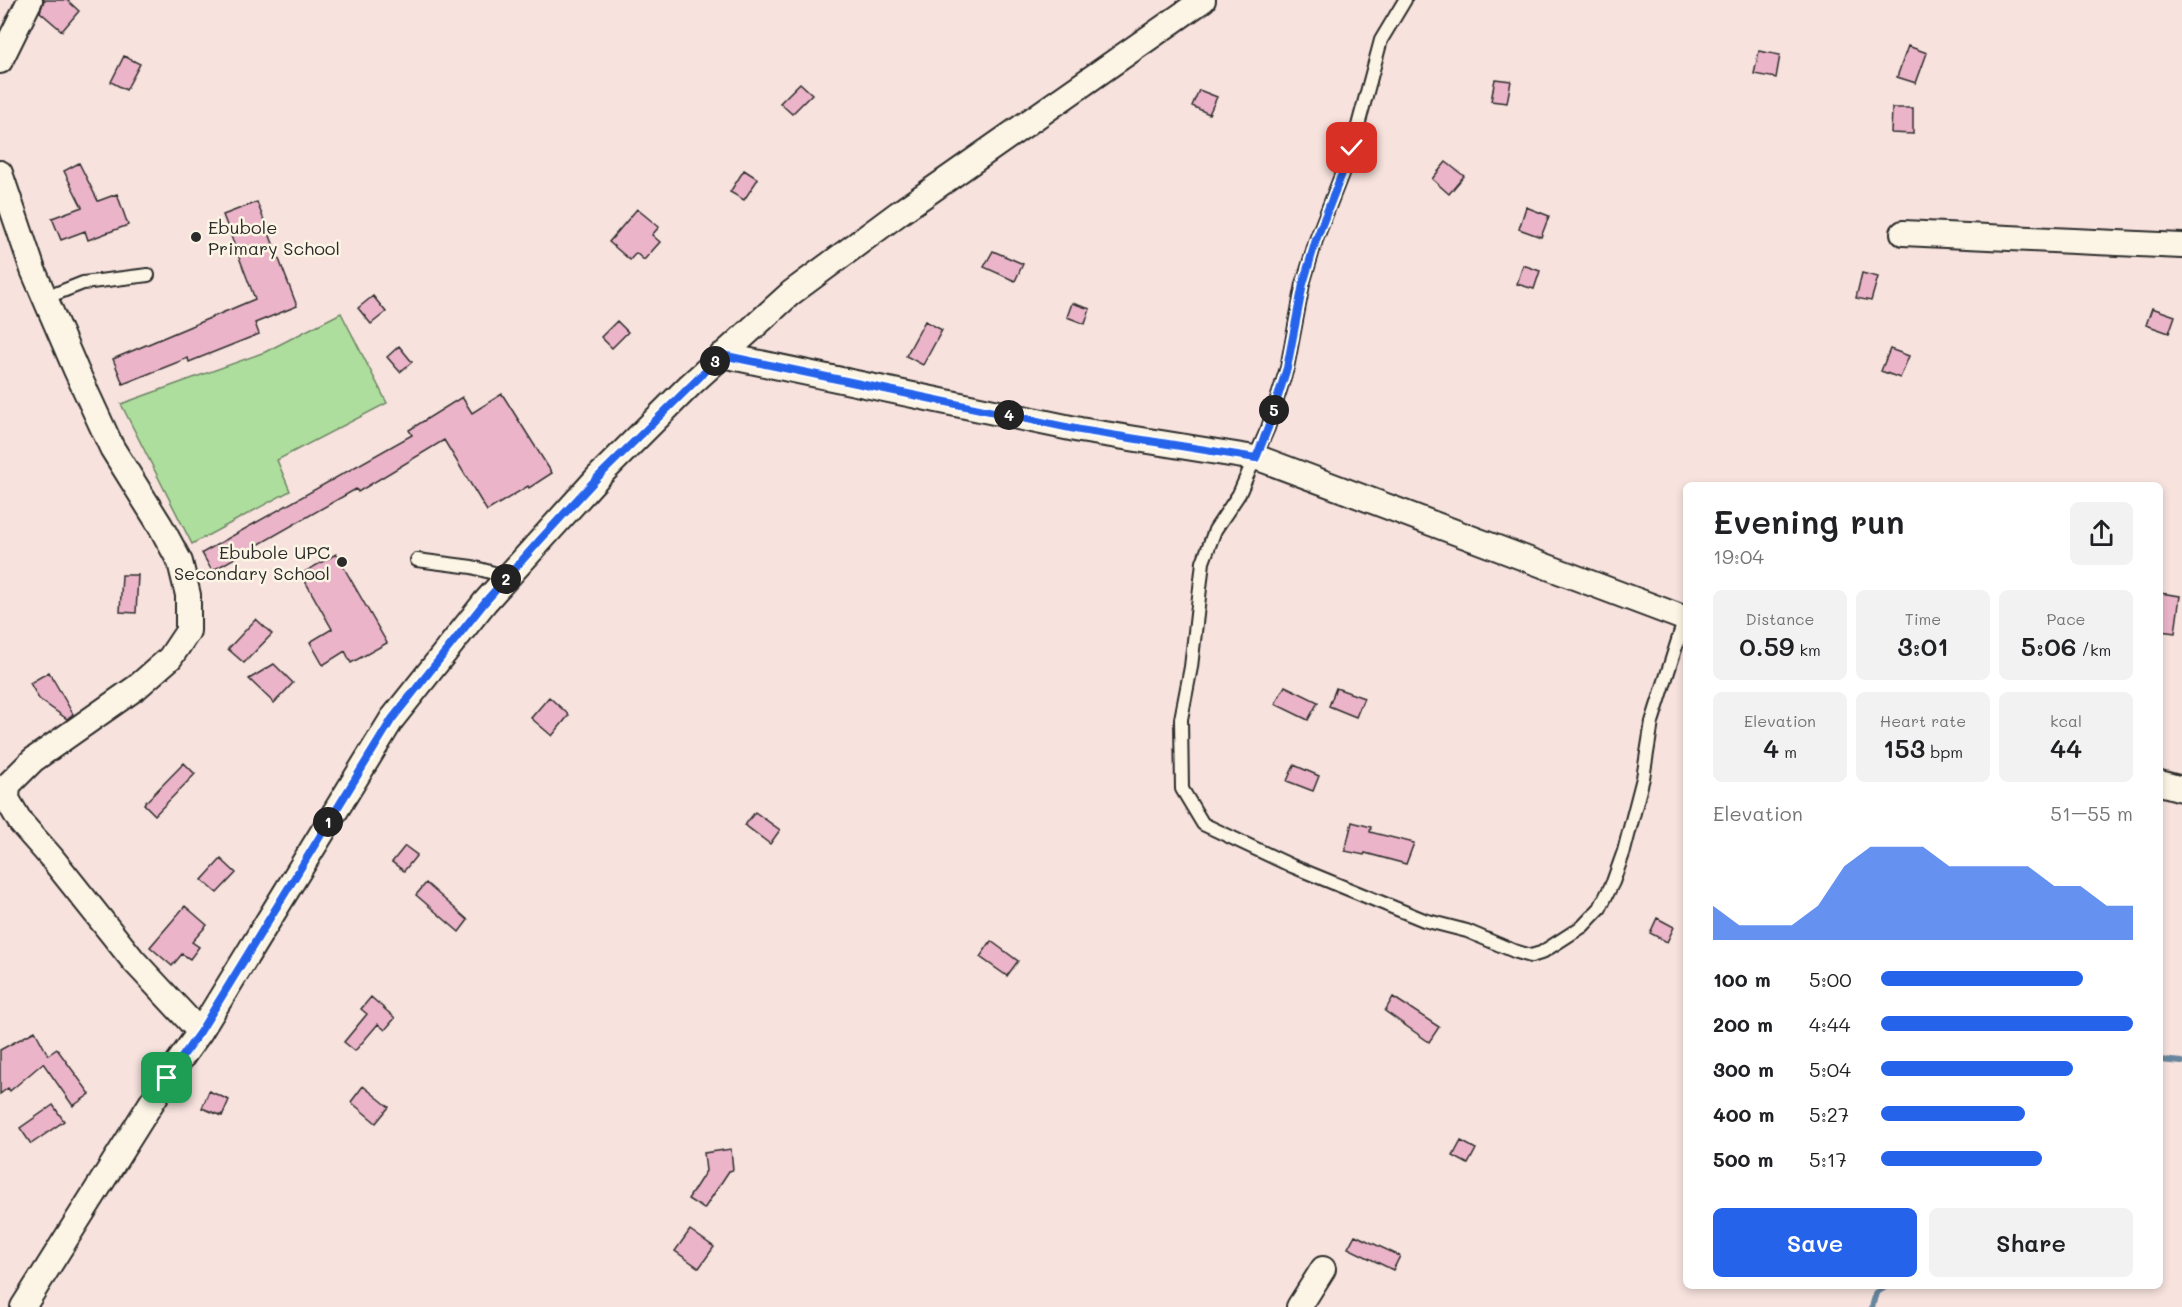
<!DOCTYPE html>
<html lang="en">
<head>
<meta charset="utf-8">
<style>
  :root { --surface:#fff; --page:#f2f2f2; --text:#202124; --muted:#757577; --accent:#2563eb }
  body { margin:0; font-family:Mali,sans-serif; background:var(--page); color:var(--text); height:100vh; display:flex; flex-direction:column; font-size:22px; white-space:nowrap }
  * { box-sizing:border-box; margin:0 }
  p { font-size:20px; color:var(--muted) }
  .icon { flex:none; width:33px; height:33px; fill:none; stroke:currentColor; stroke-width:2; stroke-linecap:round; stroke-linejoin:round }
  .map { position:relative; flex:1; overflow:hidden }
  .side { position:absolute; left:1683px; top:482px; width:480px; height:807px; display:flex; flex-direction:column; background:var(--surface); border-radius:9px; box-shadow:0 3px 9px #0003 }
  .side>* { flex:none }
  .pin { position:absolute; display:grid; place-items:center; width:51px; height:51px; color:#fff; margin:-26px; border-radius:12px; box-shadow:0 3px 9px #0006 }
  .km { position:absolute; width:30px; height:30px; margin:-15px; border-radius:50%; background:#222; color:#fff; font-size:16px; line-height:30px; text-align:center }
  .round { display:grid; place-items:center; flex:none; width:63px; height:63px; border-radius:9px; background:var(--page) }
  .headline { display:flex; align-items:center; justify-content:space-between; height:102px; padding:0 30px }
  h1 { font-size:33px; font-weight:600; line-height:45px }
  .stats { display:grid; grid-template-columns:repeat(3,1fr); gap:9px; height:102px; padding:6px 30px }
  .stats div { display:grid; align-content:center; border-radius:9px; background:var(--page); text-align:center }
  .stats b { font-size:26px; font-weight:600 }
  .stats small { font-size:16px; font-weight:400 }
  .stats p { font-size:16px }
  .chart { height:168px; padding:12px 30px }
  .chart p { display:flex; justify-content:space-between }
  .chart svg { width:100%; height:108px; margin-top:6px; fill:var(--accent); opacity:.7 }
  .button { display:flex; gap:12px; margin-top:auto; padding:12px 30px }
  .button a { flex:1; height:69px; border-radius:9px; background:var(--accent); color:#fff; font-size:24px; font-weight:600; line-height:69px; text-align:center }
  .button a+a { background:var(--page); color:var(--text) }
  ul { padding:0 30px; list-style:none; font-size:20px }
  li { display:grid; grid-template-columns:96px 72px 1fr; align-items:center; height:45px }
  li i { height:15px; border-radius:8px; background:var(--accent) }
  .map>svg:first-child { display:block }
</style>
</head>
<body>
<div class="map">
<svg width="2182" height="1307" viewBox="0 0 2182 1307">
  <rect width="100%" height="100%" fill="#f7e2dd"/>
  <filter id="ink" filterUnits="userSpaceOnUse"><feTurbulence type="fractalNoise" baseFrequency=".0167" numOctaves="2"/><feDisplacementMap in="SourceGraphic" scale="12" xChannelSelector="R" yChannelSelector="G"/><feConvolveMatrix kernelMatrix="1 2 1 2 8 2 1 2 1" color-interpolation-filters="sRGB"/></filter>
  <g filter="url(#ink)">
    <path fill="#aede9e" stroke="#6c8464" stroke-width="1.5" d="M 341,313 L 387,403 L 277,460 L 290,491 L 192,544 L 121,404 L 265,352 Z"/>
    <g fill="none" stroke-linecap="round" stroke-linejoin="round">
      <path stroke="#68879f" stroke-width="6" d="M 2160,1060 L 2182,1062
        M 1872,1307 L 1876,1293 L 1887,1286"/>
    </g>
    <path fill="#ebb4c9" stroke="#2b2b2b" stroke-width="1.5" d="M 44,0 L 67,0 L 79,11 L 62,31 L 40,12 Z
      M 1908,46 L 1927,53 L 1916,83 L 1897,77 Z
      M 1759,51 L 1780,55 L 1776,78 L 1754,74 Z
      M 124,56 L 140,64 L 126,90 L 111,82 Z
      M 1495,79 L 1511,81 L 1507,103 L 1491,101 Z
      M 800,83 L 812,94 L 792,114 L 780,103 Z
      M 1199,90 L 1217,97 L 1209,114 L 1192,106 Z
      M 1892,108 L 1913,108 L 1913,134 L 1891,133 Z
      M 1446,162 L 1464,176 L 1449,194 L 1432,179 Z
      M 79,163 L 98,201 L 117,194 L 128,225 L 88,240 L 85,231 L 61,240 L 52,218 L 82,207 L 64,171 Z
      M 744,170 L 758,179 L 744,200 L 730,192 Z
      M 257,202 L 297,306 L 255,323 L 259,334 L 189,362 L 188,358 L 123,384 L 113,359 L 255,299 L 223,215 Z
      M 1526,207 L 1549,216 L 1541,237 L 1519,229 Z
      M 637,209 L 659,227 L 652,235 L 660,242 L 644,260 L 636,253 L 630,260 L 609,242 Z
      M 993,251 L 1023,264 L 1015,281 L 984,267 Z
      M 1523,265 L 1540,271 L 1534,289 L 1517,284 Z
      M 1862,273 L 1878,277 L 1871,301 L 1856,298 Z
      M 373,296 L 386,312 L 371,324 L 358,308 Z
      M 1072,303 L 1090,309 L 1085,324 L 1067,317 Z
      M 2152,308 L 2175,316 L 2169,333 L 2146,325 Z
      M 617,321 L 628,332 L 612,348 L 601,337 Z
      M 925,321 L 942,330 L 923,365 L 906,356 Z
      M 399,346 L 412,362 L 400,372 L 387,357 Z
      M 1890,349 L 1909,356 L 1900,378 L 1881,371 Z
      M 502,394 L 552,473 L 529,488 L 528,486 L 487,511 L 444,440 L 358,492 L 356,489 L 212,571 L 202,553 L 412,435 L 409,430 L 462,397 L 472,413 Z
      M 336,554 L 387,643 L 351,663 L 345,651 L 323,665 L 310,642 L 332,629 L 301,574 Z
      M 122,575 L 138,575 L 136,613 L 120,612 Z
      M 2160,593 L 2180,596 L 2175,633 L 2160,631 Z
      M 256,619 L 272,634 L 244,663 L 228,649 Z
      M 274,664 L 293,683 L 274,703 L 249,679 Z
      M 49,672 L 73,714 L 67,719 L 39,699 L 30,683 Z
      M 1285,686 L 1318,702 L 1308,720 L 1275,704 Z
      M 1336,688 L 1364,698 L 1356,717 L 1329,706 Z
      M 549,697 L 569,715 L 552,736 L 531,718 Z
      M 184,763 L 195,774 L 155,815 L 144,804 Z
      M 1294,765 L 1319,776 L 1313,791 L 1287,781 Z
      M 755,812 L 780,830 L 770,844 L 745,825 Z
      M 1352,822 L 1371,827 L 1370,832 L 1414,843 L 1406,864 L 1365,853 L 1364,855 L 1345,851 Z
      M 405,846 L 417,855 L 404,871 L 392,862 Z
      M 221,859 L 236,873 L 217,893 L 202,880 Z
      M 426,883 L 468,920 L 459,932 L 416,895 Z
      M 185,906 L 207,925 L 192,942 L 199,947 L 190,959 L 182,954 L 172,966 L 150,947 Z
      M 1657,918 L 1674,927 L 1667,942 L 1650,933 Z
      M 991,941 L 1018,961 L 1007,976 L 980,957 Z
      M 371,997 L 395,1018 L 385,1030 L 378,1024 L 355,1051 L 344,1042 L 367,1014 L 361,1009 Z
      M 1393,997 L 1439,1027 L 1429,1042 L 1385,1011 Z
      M 35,1031 L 48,1055 L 57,1049 L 90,1094 L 73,1106 L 43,1063 L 10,1091 L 8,1088 L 0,1094 L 0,1050 Z
      M 363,1086 L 389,1107 L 376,1123 L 351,1102 Z
      M 209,1091 L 229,1100 L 222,1116 L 202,1108 Z
      M 53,1105 L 64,1121 L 31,1144 L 20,1128 Z
      M 1461,1141 L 1476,1149 L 1468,1164 L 1453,1156 Z
      M 731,1149 L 733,1170 L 729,1171 L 704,1209 L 688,1199 L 706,1171 L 704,1153 Z
      M 690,1230 L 714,1247 L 699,1268 L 675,1251 Z
      M 1355,1235 L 1400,1256 L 1393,1270 L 1348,1248 Z"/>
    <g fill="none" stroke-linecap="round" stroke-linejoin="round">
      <g stroke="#2b2b2b" stroke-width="16">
        <path id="service" d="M 1405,0 L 1381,40 L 1352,148 L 1316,240 L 1303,284 L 1287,368 L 1268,428 L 1239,494 L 1215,530 L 1203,562 L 1191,667 L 1181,719 L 1182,789 L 1203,824 L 1292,866 L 1424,920 L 1467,931 L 1514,951 L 1531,956 L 1541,953 L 1583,926 L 1600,908 L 1613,882 L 1624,851 L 1643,778 L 1652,722 L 1685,618
          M 45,298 L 83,283 L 148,275
          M 417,560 L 472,567 L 508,577"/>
      </g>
      <g stroke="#2b2b2b" stroke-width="28">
        <path id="minor" d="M 0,61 L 30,0
          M 0,173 L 33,270 L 76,370 L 112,448 L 160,525 L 180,562 L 188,595 L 188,631 L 170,658 L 137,687 L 33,760 L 8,785 L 7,799 L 21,823 L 51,857 L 133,960 L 200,1032
          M 1903,233 L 2182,246
          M 722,355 L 1080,430 L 1261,459 L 1686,619
          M 2160,783 L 2182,789
          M 23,1307 L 167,1078 L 200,1032 L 392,719 L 485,602 L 598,477 L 690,385 L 791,293 L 899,213 L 1203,0
          M 1299,1307 L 1323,1269"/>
      </g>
      <use href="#service" stroke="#fcf5e5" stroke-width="12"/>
      <use href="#minor" stroke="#fcf5e5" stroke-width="24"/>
    </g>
  </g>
  <g fill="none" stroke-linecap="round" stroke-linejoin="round" filter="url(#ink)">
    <g stroke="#fff" stroke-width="12">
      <path id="route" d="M 167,1078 L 200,1032 L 392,719 L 485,602 L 540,540 L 598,477 L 722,355 L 1080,430 L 1256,458 L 1268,428 L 1287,368 L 1303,284 L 1316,240 L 1352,148"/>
    </g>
    <use href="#route" stroke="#2563eb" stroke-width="8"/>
  </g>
  <g fill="#2b2b2b" stroke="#fcf5e5" stroke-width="2">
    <circle cx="196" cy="237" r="6"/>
    <circle cx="342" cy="562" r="6"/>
  </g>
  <g text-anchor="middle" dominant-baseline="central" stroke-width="5" stroke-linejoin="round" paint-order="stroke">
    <g font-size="18" fill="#2b2b2b" stroke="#fcf5e5" text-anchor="start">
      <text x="208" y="227">Ebubole<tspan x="208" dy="21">Primary School</tspan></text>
      <text x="330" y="552" text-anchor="end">Ebubole UPC<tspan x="330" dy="21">Secondary School</tspan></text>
    </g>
  </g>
</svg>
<div class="pin" style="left:167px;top:1078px;background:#1e9e55"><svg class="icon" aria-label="arrive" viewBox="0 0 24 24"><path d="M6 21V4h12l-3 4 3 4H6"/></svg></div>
<div class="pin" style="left:1352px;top:148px;background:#d93025"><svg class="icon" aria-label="check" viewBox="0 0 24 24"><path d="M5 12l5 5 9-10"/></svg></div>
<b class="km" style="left:328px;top:822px">1</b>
<b class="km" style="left:506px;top:579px">2</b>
<b class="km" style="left:715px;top:361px">3</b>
<b class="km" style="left:1009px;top:415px">4</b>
<b class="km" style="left:1274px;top:410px">5</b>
<section class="side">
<div class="headline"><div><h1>Evening run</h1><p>19:04</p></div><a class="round"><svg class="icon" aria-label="share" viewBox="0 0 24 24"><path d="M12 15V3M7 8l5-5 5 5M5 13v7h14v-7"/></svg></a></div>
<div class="stats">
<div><p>Distance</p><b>0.59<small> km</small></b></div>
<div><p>Time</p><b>3:01</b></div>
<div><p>Pace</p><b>5:06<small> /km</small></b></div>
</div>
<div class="stats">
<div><p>Elevation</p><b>4<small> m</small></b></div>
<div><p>Heart rate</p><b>153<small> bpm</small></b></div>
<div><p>kcal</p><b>44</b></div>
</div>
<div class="chart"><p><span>Elevation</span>51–55 m</p>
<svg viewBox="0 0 160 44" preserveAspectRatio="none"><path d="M0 44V30L10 38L20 38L30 38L40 30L50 14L60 6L70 6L80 6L90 14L100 14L110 14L120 14L130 22L140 22L150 30L160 30V44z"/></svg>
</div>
<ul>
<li><b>100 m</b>5:00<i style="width:80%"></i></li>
<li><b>200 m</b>4:44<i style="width:100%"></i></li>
<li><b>300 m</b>5:04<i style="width:76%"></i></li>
<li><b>400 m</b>5:27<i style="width:57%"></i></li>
<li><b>500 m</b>5:17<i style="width:64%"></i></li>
</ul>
<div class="button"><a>Save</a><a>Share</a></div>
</section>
</div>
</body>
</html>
